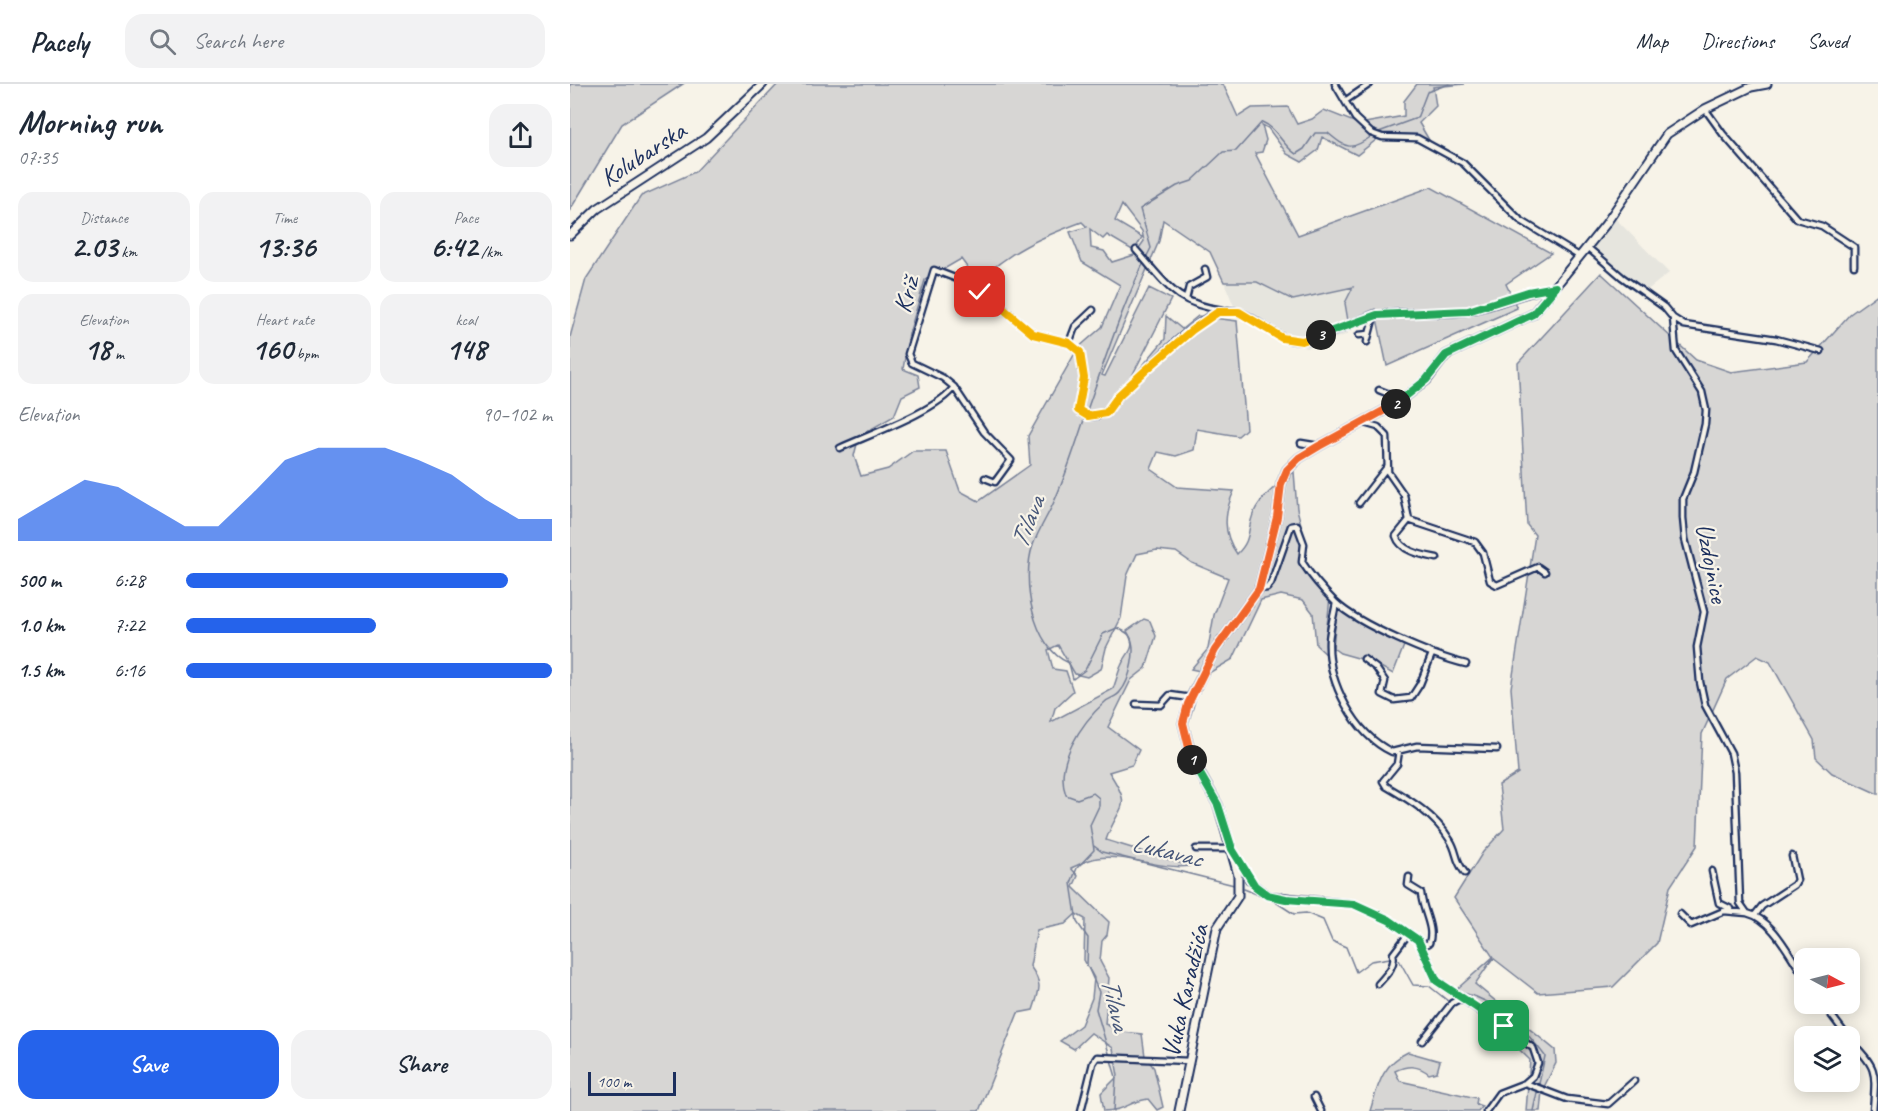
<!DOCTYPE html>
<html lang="en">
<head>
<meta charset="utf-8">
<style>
  :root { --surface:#fff; --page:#f2f2f3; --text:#1f2937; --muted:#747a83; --line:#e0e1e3; --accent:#2563eb }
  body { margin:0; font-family:Caveat,sans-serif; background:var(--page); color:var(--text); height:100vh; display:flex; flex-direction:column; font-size:22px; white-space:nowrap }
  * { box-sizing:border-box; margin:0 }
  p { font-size:20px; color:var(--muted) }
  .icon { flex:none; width:33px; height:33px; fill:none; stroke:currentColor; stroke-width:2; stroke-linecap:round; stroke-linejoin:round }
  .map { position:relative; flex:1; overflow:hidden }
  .details { display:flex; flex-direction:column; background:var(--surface); width:570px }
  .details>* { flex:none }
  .needle { width:39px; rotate:97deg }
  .controls { position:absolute; left:1224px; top:864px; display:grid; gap:12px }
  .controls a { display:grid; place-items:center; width:66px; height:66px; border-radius:12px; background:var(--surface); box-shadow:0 3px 15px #0003; font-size:30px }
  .scale { position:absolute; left:18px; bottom:15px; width:88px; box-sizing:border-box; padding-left:6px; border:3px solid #1b2f5e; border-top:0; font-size:16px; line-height:21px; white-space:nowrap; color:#1b2f5e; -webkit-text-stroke:4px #f7f3e8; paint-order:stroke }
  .pin { position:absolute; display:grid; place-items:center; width:51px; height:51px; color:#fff; margin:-26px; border-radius:12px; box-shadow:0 3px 9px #0006 }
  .km { position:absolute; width:30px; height:30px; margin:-15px; border-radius:50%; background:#222; color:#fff; font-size:16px; line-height:30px; text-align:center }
  .round { display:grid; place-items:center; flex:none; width:63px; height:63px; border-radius:18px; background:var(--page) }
  .overview { display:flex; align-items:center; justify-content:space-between; height:102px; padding:0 18px }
  h1 { font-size:33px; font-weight:700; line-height:45px }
  .stats { display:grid; grid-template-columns:repeat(3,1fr); gap:9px; height:102px; padding:6px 18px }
  .stats div { display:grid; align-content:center; border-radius:15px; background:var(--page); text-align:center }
  .stats b { font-size:30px; font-weight:700 }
  .stats small { font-size:16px; font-weight:400 }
  .stats p { font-size:16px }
  .chart { height:168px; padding:12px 18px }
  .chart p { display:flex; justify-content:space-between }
  .chart svg { width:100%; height:108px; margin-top:6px; fill:var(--accent); opacity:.7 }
  .action { display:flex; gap:12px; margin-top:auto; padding:12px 18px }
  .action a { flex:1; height:69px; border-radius:18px; background:var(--accent); color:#fff; font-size:24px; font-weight:700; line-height:69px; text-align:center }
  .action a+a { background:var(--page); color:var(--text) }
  ul { padding:0 18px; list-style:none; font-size:20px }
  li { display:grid; grid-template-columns:96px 72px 1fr; align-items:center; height:45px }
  li i { height:15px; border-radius:8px; background:var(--accent) }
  header { display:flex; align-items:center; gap:36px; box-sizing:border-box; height:84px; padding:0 30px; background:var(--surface); border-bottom:2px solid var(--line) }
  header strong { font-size:28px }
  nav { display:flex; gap:33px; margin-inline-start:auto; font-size:21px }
  .search { width:420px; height:54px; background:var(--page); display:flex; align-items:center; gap:15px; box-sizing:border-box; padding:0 21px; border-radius:18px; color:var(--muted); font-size:22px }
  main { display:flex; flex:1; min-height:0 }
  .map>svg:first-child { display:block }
</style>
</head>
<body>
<header>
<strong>Pacely</strong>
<div class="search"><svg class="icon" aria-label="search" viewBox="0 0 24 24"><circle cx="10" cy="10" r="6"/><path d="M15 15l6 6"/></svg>Search here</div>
<nav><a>Map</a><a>Directions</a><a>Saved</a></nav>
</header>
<main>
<section class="details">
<div class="overview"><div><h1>Morning run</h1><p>07:35</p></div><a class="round"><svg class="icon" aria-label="share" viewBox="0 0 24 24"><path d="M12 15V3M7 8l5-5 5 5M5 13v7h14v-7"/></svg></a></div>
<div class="stats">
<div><p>Distance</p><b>2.03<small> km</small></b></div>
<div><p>Time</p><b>13:36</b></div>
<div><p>Pace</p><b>6:42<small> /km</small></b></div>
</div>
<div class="stats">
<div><p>Elevation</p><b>18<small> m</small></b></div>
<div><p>Heart rate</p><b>160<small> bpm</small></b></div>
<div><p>kcal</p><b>148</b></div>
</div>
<div class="chart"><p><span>Elevation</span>90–102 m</p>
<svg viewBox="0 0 160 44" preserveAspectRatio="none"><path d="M0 44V35L10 27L20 19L30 22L40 30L50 38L60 38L70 25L80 11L90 6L100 6L110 6L120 11L130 17L140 27L150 35L160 35V44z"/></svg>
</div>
<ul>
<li><b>500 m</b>6:28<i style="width:88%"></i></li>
<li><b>1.0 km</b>7:22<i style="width:52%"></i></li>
<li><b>1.5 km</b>6:16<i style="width:100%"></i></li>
</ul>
<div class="action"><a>Save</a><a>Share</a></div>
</section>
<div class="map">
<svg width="1308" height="1027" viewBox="0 0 1308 1027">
  <rect width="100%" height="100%" fill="#f7f3e8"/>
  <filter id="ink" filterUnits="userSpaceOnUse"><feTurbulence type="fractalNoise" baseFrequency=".0167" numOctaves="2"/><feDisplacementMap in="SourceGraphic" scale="12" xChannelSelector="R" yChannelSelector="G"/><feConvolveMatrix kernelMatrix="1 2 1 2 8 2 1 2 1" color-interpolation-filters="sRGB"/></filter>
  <g filter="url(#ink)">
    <path fill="#e6e5de" d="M 1045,134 L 1099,189 L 1076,207 L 1023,163 Z
      M 654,198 L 687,198 L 723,216 L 783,203 L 775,219 L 778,250 L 737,264 L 702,251 L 669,234 Z"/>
    <path fill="#d7d6d4" stroke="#798299" stroke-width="1.5" fill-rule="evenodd" d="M 0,0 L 113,0 L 52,40 L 0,126 Z
      M 208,0 L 653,0 L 668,33 L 682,24 L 718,23 L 727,40 L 742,35 L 754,26 L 789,40 L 834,32 L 834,17 L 847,0 L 895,0 L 863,3 L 866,22 L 849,39 L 859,56 L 811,52 L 787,71 L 752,53 L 748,66 L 732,78 L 717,70 L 698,44 L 692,41 L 696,56 L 692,68 L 685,69 L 728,151 L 861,103 L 981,169 L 936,200 L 947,224 L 817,282 L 805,225 L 778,237 L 775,219 L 783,203 L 723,216 L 687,198 L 654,198 L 640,168 L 593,136 L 589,157 L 532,291 L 535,292 L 579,204 L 601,215 L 559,298 L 595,255 L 596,232 L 612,245 L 628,232 L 667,237 L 676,345 L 668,352 L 627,345 L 624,366 L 606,372 L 588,368 L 581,385 L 607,403 L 664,407 C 654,429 652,449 667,470 C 683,454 676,446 684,428 C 691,412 711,398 724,388 L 727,425 L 736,460 L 730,479 L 760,513 L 756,552 L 758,572 L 746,561 L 743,529 L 733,516 L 711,511 L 691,516 L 663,575 L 639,589 L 621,585 L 638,565 L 644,531 L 658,494 L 622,479 L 606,468 L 587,466 L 567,470 L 557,492 L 551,534 L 536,564 L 531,585 L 517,593 L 505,590 L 488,561 L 478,566 L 483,585 L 496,587 L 503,607 L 485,624 L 481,638 L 543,605 C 546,597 548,589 551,582 C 557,567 568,566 557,547 L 574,535 L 580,537 L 586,552 L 576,584 L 561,596 L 538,643 L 569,666 L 562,681 L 539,688 C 564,726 549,719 536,756 L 620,782 C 589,786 558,770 527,774 C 518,775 509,781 501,784 L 508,792 L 503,803 L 539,838 L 537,851 L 532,857 L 530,877 L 539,894 L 535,940 L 552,948 L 572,950 L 575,972 L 584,984 L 593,1023 L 587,1026 L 578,1015 C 557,1018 556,1027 534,1027 L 531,1009 L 548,992 L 543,964 L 521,949 L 504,965 L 490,957 L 511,941 L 522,914 L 524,894 L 514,876 L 515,835 L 506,830 L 495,840 L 467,846 L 460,882 C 473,900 470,905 463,926 L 448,929 L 409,1027 L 0,1027 L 0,253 L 16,195 L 71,112 L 125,88 ZM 552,121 L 572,147 L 574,157 L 564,171 L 542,178 L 534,167 L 521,164 L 520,145 L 533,155 L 537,151 L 564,167 L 572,153 L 545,137 ZM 512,138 L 517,143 L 500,148 L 512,178 L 550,201 L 532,243 L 508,264 L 458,352 L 460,381 L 409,417 L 390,407 L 376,367 L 343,367 L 318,385 L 291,392 L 284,372 L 289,352 L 324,332 L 332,312 L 350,303 L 348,291 L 333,285 L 339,250 L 355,196 L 391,175 L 408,198 C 439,167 471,153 512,138 Z
      M 1031,189 L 1126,276 L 1161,288 L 1237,278 L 1280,230 L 1308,210 L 1308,710 L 1262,689 L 1246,674 L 1244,656 L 1200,578 L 1187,572 L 1157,595 L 1132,650 L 1127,762 L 1100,803 L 1087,859 L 1043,903 L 968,909 L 923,874 L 905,900 L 985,966 L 986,979 L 972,1007 L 970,1027 L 956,1027 L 960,976 L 887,905 L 923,873 L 884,814 L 913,768 L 934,745 L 929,701 L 948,689 L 941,604 L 965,451 L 957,441 L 948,279 Z
      M 767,523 L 835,559 L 823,590 L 802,578 L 770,569 L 763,564 Z
      M 838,968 L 870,977 L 867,988 L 859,990 C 848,981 838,981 825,987 L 830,997 L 907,1014 L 906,1020 L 912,1022 L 908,1027 L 800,1027 C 808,1001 812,980 838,968 Z"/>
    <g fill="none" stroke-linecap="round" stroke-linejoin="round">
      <path stroke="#727c95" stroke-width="1.5" d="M 806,49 L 847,34 L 857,8 L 879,0
        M 516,329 C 536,273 554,216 581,164 L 570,125 L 607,102 L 622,97 L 653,68 L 666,67 L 692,38 C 707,44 712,61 726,70 L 734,65 L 745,49 L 758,49 C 777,65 781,67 802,52
        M 515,333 C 505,362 496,392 483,420 C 477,433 468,447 463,461 C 451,495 462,564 499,579 L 503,595 L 515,586 L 533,550 L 547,544 C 551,546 557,548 559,551 C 568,563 560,597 550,608 C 547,613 539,614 535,618 C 511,639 484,680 496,711 L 507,715 L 523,709 L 529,714 L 529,722 L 520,741 L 524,766 L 507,784 L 501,799 L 507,838 L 518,854 L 517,881 L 529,908 L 526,925 L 546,993 L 544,1027
        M 524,762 L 532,768 L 664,801
        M 674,805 L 704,817 L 724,830 L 736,829 L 753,836 L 762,857 L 776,863 L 786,888 L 801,877 L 820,874
        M 829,876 L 843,901 L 859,902 L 878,917 L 884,914
        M 893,909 C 926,916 956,946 975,972 L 963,1027"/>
      <g stroke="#1b2f5e" stroke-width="9">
        <path id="street" d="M 765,0 L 785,34 L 801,49 L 812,53 L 847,54 L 893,79 L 950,136 L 1009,172
          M 775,17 L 800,0
          M 1135,25 L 1153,50 L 1227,135 L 1252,142 L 1284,163 L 1284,182
          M 1017,163 L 1052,193 L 1094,223 L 1103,234 L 1106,267 L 1132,308 L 1136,326 L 1135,340 L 1124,388 L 1113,415 L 1113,434 L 1115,455 L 1134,528 L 1127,563 L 1130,598 L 1135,621 L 1161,669 L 1165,688 L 1170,819 L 1177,829 C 1204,836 1219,871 1234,892
          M 566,166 C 596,199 604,220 653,226
          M 616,215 L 619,203 L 637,193 L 635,185
          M 1103,234 L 1114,241 L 1206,255 L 1251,267
          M 789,251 L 799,250
          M 797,258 L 804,232
          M 499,259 L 505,243 L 523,226
          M 809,306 L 832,315
          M 794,339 L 808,343 L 817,352 L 818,388 L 834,411 L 839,436 L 905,458 L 913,469 L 920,497 L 927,501 L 968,483 L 975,488
          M 731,359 L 749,362
          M 270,364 C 298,351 367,327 384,303
          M 415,394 L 425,398 L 441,376 L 414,348 L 384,303 L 373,294 L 342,279 L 338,270 L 364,186 L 395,198 L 430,222 L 463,250 L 499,259 L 510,269 L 514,294 L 508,326 C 514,333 524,334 533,330 C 541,326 544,316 551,310 C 573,289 621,238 648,228 C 678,217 701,259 731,257 C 754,256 782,237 805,232 C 834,225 865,232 895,228 C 926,223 953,208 983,204
          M 789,419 L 817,383
          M 839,436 L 826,452 C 831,468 853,471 867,474
          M 689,505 L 697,504 L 701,499 L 721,442 L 727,441 L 734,460 L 732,478 C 741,492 753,506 765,518 C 789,541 863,572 896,580
          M 766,519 C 764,531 760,544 759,556 C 757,597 784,650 822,668 L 847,662 L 927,665
          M 794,575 L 806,584 L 815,597 L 812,610 L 824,616 L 841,614 L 850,600 L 862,570
          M 566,620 L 591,621 L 600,611 L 621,614
          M 829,667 L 827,680 L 813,697 L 816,702 C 840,716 865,731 880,756 C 888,768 884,775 895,789
          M 626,765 L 662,765 L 679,796 L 697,811 L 784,820 L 819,836 L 848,856 L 867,897 L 963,964 L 968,979 L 963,992 L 955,999 L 929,1009 L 916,1027
          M 1142,787 L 1149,819 L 1161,825
          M 839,793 L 838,801 L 851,809 C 852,826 865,844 859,859 L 852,862
          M 1110,830 L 1121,841 L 1154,827 L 1177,829
          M 1185,831 L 1192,822 L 1224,801 L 1227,796 L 1222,772
          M 808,900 C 816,891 826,882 823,870 L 839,849
          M 1253,920 L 1277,952
          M 1280,956 C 1308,986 1306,986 1303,1027
          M 852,957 L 882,919 L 891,914
          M 955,999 L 997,1015 L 1038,1020 L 1064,997
          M 744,1013 L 751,1027
          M 511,1027 L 523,979 L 527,973 L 619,977"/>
      </g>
      <g stroke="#1b2f5e" stroke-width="11">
        <path id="secondary" d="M 0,151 L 27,125 L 136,54 L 193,0
          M 609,1027 L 647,844 L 668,812 L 668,791 L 648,721 L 622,675 L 613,639 L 621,613 L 645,566 L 689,505 L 707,433 L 711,400 L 717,386 L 729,374 L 749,362 L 826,320 L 857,296 L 876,271 L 963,230 L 1035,141 L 1097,50 L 1135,25 L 1181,3 L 1197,0"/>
      </g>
      <use href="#street" stroke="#f7f3e8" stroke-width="4.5"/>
      <use href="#secondary" stroke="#f7f3e8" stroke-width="7"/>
    </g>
  </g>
  <g fill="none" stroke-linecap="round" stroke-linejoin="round" filter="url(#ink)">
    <g stroke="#fff" stroke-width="12">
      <path id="split-1" d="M 622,676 L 648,721 L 662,765 L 685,802 L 697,811 L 716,815 L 784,820 L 819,836 L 848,856 L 867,897 L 934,942"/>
    </g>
    <g stroke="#fff" stroke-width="12">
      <path id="split-2" d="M 622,676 L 613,639 L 618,620 L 645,566 L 689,505 L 707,433 L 711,400 L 717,386 L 729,374 L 749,362 L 826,320"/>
    </g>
    <g stroke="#fff" stroke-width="12">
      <path id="split-3" d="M 751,251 L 807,231 L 898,227 L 958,208 L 986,203 L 963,230 L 876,271 L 856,296 L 826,320"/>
    </g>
    <g stroke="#fff" stroke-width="12">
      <path id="split-4" d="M 410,208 L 430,222 L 463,250 L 499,259 L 510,268 L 514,294 L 508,326 L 518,332 L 536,329 L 549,311 L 576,286 L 622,246 L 648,228 L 669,228 L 712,254 L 732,257 L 751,251"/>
    </g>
    <use href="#split-1" stroke="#22a559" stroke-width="8"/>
    <use href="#split-2" stroke="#f0652b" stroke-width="8"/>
    <use href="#split-3" stroke="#22a559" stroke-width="8"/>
    <use href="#split-4" stroke="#f5b400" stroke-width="8"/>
  </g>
  <g text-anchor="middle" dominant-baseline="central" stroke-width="4.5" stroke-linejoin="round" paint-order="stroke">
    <g font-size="26" fill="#1b2f5e" stroke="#f7f3e8">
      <text transform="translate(73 70) rotate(-33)">Kolubarska</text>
      <text transform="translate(336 211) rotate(-75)">Križ</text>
      <text transform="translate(1142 479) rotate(79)">Uzdojnice</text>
      <text transform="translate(615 907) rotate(-77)">Vuka Karadžića</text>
    </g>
    <g font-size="27" font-style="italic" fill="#465679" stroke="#f7f3e8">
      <text transform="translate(457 438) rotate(-69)">Tilava</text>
      <text transform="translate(597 766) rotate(14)">Lukavac</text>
      <text transform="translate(546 920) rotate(77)">Tilava</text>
    </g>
  </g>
</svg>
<div class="controls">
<a><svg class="needle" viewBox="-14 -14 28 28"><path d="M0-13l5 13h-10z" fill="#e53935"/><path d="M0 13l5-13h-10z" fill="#747a83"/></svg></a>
<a><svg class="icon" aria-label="layers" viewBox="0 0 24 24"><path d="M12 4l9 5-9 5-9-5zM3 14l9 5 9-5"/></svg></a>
</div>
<div class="scale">100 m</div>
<div class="pin" style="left:934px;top:942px;background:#1e9e55"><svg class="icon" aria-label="arrive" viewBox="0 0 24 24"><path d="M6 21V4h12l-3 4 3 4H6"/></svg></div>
<div class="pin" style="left:410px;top:208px;background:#d93025"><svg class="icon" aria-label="check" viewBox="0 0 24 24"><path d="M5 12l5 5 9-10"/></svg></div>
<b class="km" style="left:622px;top:676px">1</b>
<b class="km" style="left:826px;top:320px">2</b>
<b class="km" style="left:751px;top:251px">3</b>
</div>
</main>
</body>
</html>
